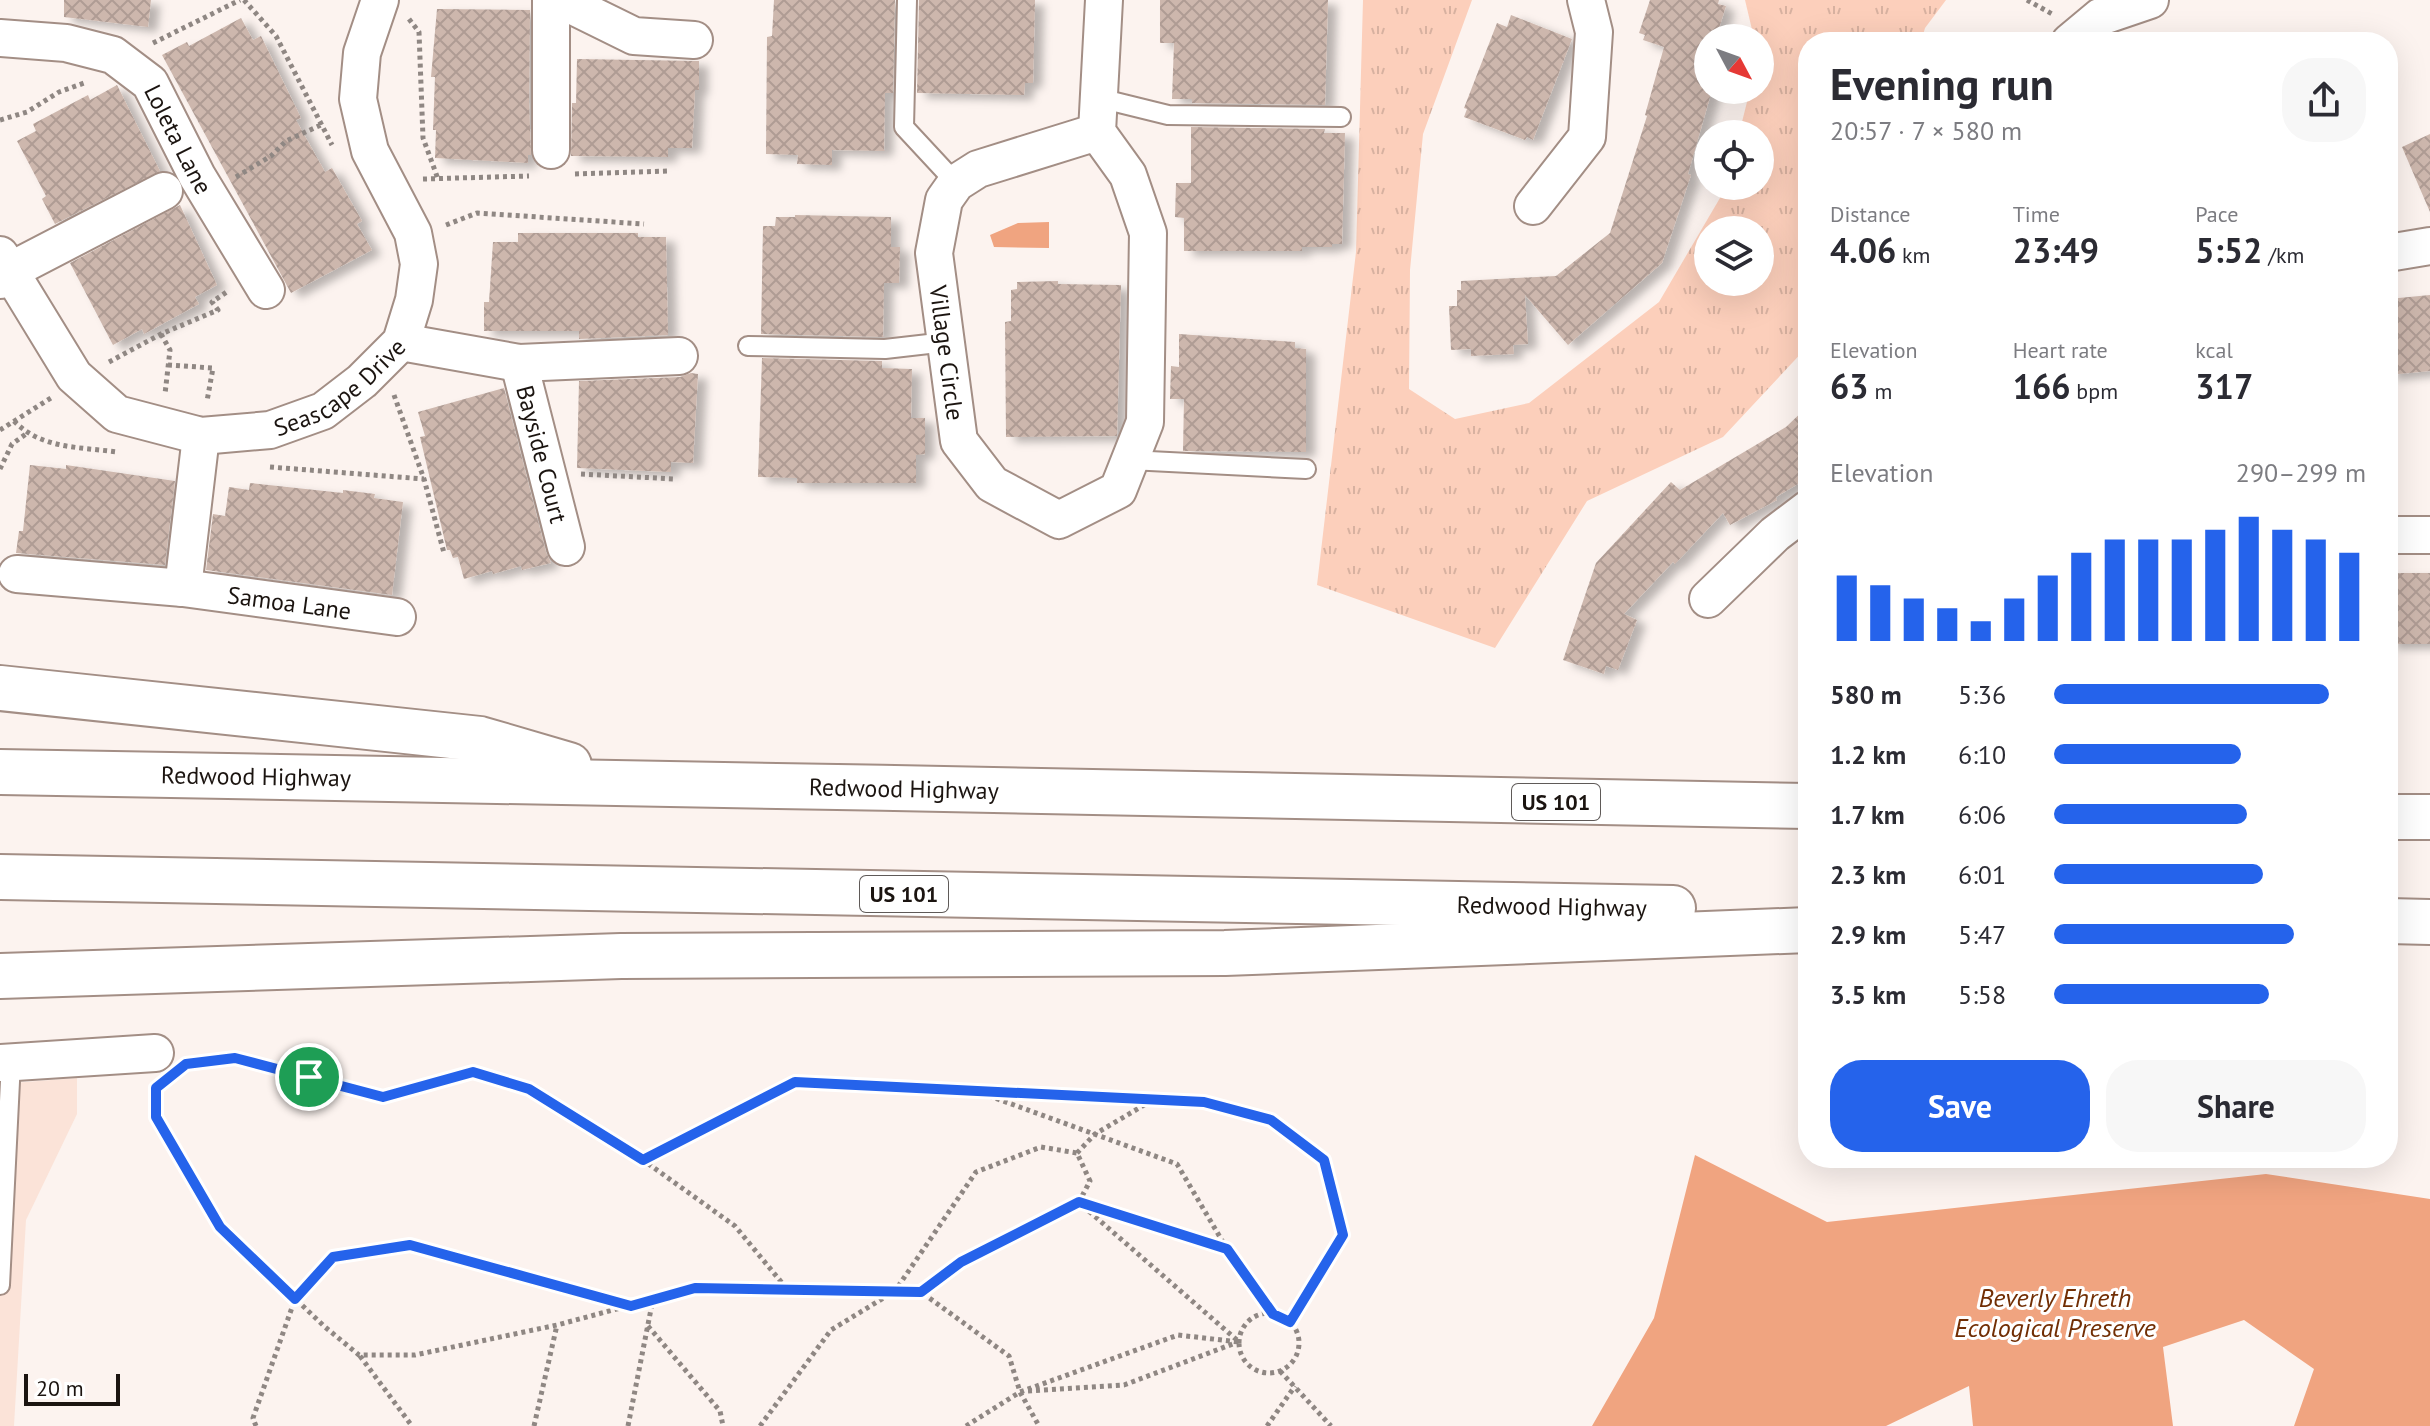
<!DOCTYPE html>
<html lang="en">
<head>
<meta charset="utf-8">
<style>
  :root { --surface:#fff; --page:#f7f7f7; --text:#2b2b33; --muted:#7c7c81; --accent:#2563eb }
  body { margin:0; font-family:"PT Sans",sans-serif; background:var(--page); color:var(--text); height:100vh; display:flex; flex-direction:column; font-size:30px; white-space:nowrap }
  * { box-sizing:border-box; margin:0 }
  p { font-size:26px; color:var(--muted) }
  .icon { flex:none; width:44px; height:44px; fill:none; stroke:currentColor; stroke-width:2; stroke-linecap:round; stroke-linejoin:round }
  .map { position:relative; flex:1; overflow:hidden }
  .drawer { position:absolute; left:1798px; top:32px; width:600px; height:1136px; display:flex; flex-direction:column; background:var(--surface); border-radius:32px; box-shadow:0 8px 32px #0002 }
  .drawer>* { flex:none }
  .needle { width:52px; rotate:131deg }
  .tools { position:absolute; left:1694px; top:24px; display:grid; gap:16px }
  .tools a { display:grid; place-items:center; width:80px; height:80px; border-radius:50%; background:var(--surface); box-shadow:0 8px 32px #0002; font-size:40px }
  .scale { position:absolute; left:24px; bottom:20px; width:96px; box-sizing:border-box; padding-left:8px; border:4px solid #1b1410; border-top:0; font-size:22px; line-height:28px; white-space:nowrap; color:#1b1410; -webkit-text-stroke:6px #fff; paint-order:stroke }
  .pin { position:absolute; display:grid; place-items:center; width:68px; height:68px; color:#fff; margin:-34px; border:4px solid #fff; border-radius:50%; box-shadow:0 2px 8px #0007 }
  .round { display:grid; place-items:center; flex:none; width:84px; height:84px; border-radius:32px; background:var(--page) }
  .summary { display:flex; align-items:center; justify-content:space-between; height:136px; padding:0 32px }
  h1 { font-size:44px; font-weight:700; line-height:60px }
  .figures { display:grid; grid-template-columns:repeat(3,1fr); gap:12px; height:136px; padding:8px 32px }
  .figures div { display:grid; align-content:center }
  .figures b { font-size:34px; font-weight:700 }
  .figures small { font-size:22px; font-weight:400 }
  .figures p { font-size:22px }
  .chart { height:224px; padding:16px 32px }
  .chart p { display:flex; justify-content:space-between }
  .chart svg { width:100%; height:144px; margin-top:8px; stroke:var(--accent); stroke-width:6 }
  .action { display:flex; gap:16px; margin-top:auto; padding:16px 32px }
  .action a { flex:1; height:92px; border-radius:32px; background:var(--accent); color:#fff; font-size:32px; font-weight:700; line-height:92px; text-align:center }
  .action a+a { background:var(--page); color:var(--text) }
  ul { padding:0 32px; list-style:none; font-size:26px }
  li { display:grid; grid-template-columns:128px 96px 1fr; align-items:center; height:60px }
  li i { height:20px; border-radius:10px; background:var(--accent) }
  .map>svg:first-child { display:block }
</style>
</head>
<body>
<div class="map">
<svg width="2430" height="1426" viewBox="0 0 2430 1426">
  <defs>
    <pattern id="park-tufts" width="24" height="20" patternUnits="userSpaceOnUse" patternTransform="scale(2)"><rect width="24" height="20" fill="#fccfbb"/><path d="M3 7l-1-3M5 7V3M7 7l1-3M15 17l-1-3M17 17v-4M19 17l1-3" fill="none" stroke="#d7b1a0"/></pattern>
    <pattern id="building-cross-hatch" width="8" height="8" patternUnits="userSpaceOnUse" patternTransform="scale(2)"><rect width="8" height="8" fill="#cdb7ad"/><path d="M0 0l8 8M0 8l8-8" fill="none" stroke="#af9c94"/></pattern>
    <filter id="shadow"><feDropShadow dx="9" dy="5" stdDeviation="4" flood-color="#0004"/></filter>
  </defs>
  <rect width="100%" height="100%" fill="#fcf3ef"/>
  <path fill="#fbe3d8" d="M 77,1078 L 77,1114 L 26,1220 L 14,1426 L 0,1426 L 0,1084 Z"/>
  <path fill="url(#park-tufts)" fill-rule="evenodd" d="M 1363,0 L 1472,0 L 1423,134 L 1410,270 L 1409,389 L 1455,419 L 1529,403 L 1659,302 L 1727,186 L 1760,186 L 1760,134 L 1739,134 L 1750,90 L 1760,90 L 1760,38 L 1754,38 L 1745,0 L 1946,0 L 1925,28 L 1921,42 L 1808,42 L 1808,346 L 1723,437 L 1587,501 L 1495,648 L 1317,585 L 1356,252 ZM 1708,230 L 1760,230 L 1760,282 L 1708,282 Z"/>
  <path fill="#f0a480" d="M 1049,222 L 1049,248 L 994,247 L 990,235 L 1018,223 Z
    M 1695,1155 L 1827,1222 L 2266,1174 L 2430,1199 L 2430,1426 L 2294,1426 L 2314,1369 L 2244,1320 L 2163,1347 L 2173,1426 L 1973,1426 L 1969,1386 L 1886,1426 L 1592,1426 L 1654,1318 Z"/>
  <path fill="url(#building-cross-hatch)" filter="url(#shadow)" d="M 64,0 L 151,0 L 148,27 L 64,17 Z
    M 774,0 L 895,0 L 893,93 L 885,93 L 884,151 L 832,150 L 832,165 L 797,164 L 798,155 L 766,154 L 767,37 L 772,36 Z
    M 919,0 L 1035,0 L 1033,83 L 1025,83 L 1024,95 L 917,93 Z
    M 1160,0 L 1328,0 L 1325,105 L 1192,103 L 1192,99 L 1172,99 L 1174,43 L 1160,43 Z
    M 1650,0 L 1719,0 L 1718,4 L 1726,6 L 1716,38 L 1708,38 L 1708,90 L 1712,90 L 1688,174 L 1691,175 L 1662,263 L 1568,345 L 1525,295 L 1528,344 L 1513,345 L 1514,354 L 1471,356 L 1471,349 L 1451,350 L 1449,306 L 1457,306 L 1457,290 L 1461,290 L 1461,281 L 1556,276 L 1610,233 L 1647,116 L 1645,115 L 1664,47 L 1643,40 L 1645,35 L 1639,33 Z
    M 437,9 L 530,10 L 529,102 L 531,155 L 528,155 L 528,163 L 435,158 L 436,130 L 433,130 L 435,77 L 431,77 Z
    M 1511,15 L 1572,39 L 1533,140 L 1527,137 L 1525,140 L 1464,117 L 1467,109 L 1464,108 L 1497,23 L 1507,27 Z
    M 241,18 L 253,40 L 261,36 L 301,118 L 296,120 L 325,172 L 332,168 L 362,221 L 357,224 L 372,250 L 291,293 L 162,55 L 187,42 L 189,46 Z
    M 577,59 L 699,61 L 699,90 L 695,90 L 692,148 L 668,148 L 668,157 L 571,156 L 572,103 L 576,103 Z
    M 117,85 L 160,171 L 55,224 L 42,199 L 46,196 L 17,141 L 36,131 L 33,124 L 88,95 L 90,100 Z
    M 1191,127 L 1325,129 L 1324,133 L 1345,133 L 1342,244 L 1332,244 L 1332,247 L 1302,247 L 1302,251 L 1184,251 L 1184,218 L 1175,217 L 1176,183 L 1191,183 Z
    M 2430,134 L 2430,212 L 2402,147 Z
    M 180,205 L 217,285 L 195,297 L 199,304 L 144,334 L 142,329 L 113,345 L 70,263 Z
    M 795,215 L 891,217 L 891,247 L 900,247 L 899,283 L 884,283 L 883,337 L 761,334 L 763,226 L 775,226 L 776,217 L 795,217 Z
    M 518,233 L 638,233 L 638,237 L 666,237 L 668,335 L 579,339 L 579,331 L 484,331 L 484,302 L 489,302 L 493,242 L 518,242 Z
    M 1058,281 L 1058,284 L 1121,285 L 1117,436 L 1006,437 L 1005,322 L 1011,321 L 1011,290 L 1017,289 L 1017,282 Z
    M 2430,295 L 2430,371 L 2388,375 L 2388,299 Z
    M 1179,334 L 1295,342 L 1295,348 L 1306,349 L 1306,452 L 1183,451 L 1184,399 L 1170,399 L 1171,366 L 1179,367 Z
    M 762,358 L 882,361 L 882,368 L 912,369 L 911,418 L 925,418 L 925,454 L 916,455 L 916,483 L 797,483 L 797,478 L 758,477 Z
    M 691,373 L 698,374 L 693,463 L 671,462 L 671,472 L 577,468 L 579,381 L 680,377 Z
    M 504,388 L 546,552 L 551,563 L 522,570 L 521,566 L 493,574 L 492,571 L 464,579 L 458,557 L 453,558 L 450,550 L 447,550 L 420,437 L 425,436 L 418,412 Z
    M 1808,406 L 1808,478 L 1776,497 L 1777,500 L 1730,525 L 1723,513 L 1675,564 L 1673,562 L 1624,614 L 1637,620 L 1618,670 L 1606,666 L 1604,674 L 1563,660 L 1596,563 L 1671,482 L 1680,490 L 1786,427 Z
    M 30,465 L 66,469 L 66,465 L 175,481 L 165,565 L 16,553 L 19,531 L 23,531 Z
    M 250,483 L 343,493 L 343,490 L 375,494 L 374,498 L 403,502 L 392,595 L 206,570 L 213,514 L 225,516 L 229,487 L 249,490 Z
    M 2400,573 L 2430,573 L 2430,644 L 2388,644 L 2388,574 Z"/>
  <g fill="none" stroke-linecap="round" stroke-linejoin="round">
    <g stroke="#a38e85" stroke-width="22">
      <path id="service" d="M 907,0 L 904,127 L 956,183
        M 1099,98 L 1168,115 L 1341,117
        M 748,346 L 885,349 L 946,342
        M 1130,460 L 1306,469
        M 0,1285 L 11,1061"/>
    </g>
    <g stroke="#a38e85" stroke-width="40">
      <g id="minor">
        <path d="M 561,0 L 634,36 L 694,40"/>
        <path id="s1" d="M 0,38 L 66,43 L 113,55 L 150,83 L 197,176 L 266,290"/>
        <path d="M 2070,42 L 2100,17 L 2150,0"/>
        <path id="s2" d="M 1097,132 L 978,169 L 956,183 L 944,200 L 934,253 L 959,441 L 992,484 L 1059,520 L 1118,490 L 1145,422 L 1148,233 L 1128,175 L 1097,132 L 1104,0"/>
        <path d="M 551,150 L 551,0"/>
        <path d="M 1533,206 L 1587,137 L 1594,32 L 1586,0"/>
        <path d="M 2388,253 L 2430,246"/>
        <path id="s3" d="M 0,255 L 74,376 L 117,414 L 201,436 L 270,430 L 323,411 L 362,381 L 401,342 L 414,300 L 419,264 L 413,233 L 370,151 L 358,99 L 362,53 L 380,0"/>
        <path d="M 0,280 L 8,272 L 164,191"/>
        <path d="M 401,342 L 519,363 L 679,356"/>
        <path id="s4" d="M 519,363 L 566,547"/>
        <path d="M 2388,535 L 2430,535"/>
        <path id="s5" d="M 17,574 L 183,588 L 397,617"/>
        <path d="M 183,588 L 201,436"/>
        <path d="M 1708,599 L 1775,534 L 1808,509"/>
        <path d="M 0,1063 L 155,1053"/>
      </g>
    </g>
    <g stroke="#a38e85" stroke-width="48">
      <g id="motorway">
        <path d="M 0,688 L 480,739 L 569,765"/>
        <path id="s6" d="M 0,772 C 603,780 1205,796 1808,806"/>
        <path d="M 2388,817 L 2430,817"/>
        <path id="s7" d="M 0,877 L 1673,908"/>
        <path d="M 2388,921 L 2430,922"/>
        <path d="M 0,976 L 621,956 L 1225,953 L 1808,930"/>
      </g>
    </g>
    <path stroke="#8f8783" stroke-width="5" stroke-dasharray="4 4" stroke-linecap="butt" d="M 244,0 L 276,36 L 332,145
      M 2027,0 L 2054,15
      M 409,19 L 419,32 L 423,138 L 438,179
      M 153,43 L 240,0
      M 0,120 L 27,112 L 59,92 L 87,82
      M 575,174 L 669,171
      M 236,177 L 271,156 L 286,141 L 323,124
      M 423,179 L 529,176
      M 446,225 L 477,213 L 644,224
      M 161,334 L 170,350 L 165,394
      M 109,362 L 161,334 L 218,310 L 212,302 L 228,291
      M 168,365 L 213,368 L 207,401
      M 394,395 L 424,479 L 444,553
      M 14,421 C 41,449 80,447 117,452
      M 0,430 L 51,398
      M 270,467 L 424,479
      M 0,469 L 12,444 L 26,434
      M 581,474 L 675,479
      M 185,1065 L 235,1058 L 383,1097 L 473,1072 L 529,1089 L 643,1160 L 735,1226 L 787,1289
      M 156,1086 L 156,1117 L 220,1227 L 325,1327 L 359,1355 L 415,1355 L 557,1325 L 695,1288 L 921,1292 L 1009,1356 L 1020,1392 L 1039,1426
      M 981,1093 L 1177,1164 L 1227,1249
      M 1077,1153 L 1095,1134 L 1151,1101
      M 643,1160 L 795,1082 L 1204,1102 L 1271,1120 L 1324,1160 L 1343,1235 L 1290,1322
      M 1079,1202 L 1227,1249 L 1273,1314
      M 1083,1206 L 1238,1341
      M1239 1343a30 30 0 1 1 60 0a30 30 0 1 1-60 0Z
      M 648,1326 L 720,1411 L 723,1426
      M 360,1356 L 412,1426
      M 1280,1371 L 1331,1426
      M 1028,1391 L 1124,1385 L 1238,1342
      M 256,1426 L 253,1418 L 295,1299 L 333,1257 L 410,1245 L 630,1305
      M 534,1426 L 557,1325
      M 628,1426 L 653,1299
      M 760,1426 L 831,1330 L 895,1291 L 976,1172 L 1041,1147 L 1077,1153 L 1090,1181 L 1079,1202 L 961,1262 L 921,1292
      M 966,1426 L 1020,1392 L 1178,1335 L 1239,1342
      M 1267,1426 L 1295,1386"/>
    <use href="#service" stroke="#fff" stroke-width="18"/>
    <use href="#minor" stroke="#fff" stroke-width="36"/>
    <use href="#motorway" stroke="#fff" stroke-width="44"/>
  </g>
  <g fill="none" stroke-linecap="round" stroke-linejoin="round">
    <g stroke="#fff" stroke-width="16">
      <path id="route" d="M 235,1058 L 383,1097 L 473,1072 L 529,1089 L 643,1160 L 795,1082 L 1204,1102 L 1271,1120 L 1324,1160 L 1343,1235 L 1290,1322 L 1273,1314 L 1227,1249 L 1079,1202 L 961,1262 L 921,1292 L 695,1288 L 631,1306 L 410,1245 L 333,1257 L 295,1299 L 220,1227 L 156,1117 L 156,1088 L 186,1064 Z"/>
    </g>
    <use href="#route" stroke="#2563eb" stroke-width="10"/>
  </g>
  <g text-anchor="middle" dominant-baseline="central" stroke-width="6" stroke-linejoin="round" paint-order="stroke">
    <g fill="#fff" stroke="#5f5a58" stroke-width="2">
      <rect x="1512" y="784" width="88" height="36" rx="6"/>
      <rect x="860" y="876" width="88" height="36" rx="6"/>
    </g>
    <g font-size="22" font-weight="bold" fill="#1b1410">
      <text x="1556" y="802">US 101</text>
      <text x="904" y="894">US 101</text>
    </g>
    <g font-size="24" fill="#1b1410" stroke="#fff">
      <text stroke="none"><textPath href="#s1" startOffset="224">Loleta Lane</textPath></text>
      <text stroke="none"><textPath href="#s2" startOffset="326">Village Circle</textPath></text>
      <text stroke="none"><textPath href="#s3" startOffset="438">Seascape Drive</textPath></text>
      <text stroke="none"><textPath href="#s4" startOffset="94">Bayside Court</textPath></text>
      <text stroke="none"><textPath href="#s5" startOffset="274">Samoa Lane</textPath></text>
      <text stroke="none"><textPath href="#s6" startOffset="256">Redwood Highway</textPath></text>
      <text stroke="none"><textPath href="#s6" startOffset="904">Redwood Highway</textPath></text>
      <text stroke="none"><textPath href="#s7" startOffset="1552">Redwood Highway</textPath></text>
    </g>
    <g font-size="26" font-style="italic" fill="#712e04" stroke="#fff">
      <text x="2055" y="1297">Beverly Ehreth<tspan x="2055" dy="30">Ecological Preserve</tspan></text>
    </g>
  </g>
</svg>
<div class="tools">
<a><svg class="needle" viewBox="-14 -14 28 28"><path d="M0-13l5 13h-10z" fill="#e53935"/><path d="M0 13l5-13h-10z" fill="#7c7c81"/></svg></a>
<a><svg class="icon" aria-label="locate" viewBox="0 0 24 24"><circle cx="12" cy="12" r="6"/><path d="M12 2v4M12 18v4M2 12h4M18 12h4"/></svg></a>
<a><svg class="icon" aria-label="layers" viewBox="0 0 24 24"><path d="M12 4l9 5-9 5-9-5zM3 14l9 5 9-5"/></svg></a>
</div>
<div class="scale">20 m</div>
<div class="pin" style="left:309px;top:1077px;background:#1e9e55"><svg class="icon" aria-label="arrive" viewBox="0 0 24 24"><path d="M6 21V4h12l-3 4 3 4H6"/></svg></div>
<section class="drawer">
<div class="summary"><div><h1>Evening run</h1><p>20:57 · 7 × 580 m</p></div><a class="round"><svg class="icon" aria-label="share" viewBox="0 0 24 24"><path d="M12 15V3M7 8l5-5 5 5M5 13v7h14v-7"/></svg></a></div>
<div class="figures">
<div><p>Distance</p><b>4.06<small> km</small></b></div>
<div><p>Time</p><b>23:49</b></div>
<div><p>Pace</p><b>5:52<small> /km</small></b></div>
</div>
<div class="figures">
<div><p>Elevation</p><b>63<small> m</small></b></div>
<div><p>Heart rate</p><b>166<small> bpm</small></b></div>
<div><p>kcal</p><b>317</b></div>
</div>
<div class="chart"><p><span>Elevation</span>290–299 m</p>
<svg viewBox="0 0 160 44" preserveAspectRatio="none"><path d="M5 44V24M15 44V27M25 44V31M35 44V34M45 44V38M55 44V31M65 44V24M75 44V17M85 44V13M95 44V13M105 44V13M115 44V10M125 44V6M135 44V10M145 44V13M155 44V17"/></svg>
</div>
<ul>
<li><b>580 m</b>5:36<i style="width:88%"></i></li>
<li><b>1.2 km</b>6:10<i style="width:60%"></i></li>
<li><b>1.7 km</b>6:06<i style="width:62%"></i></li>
<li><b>2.3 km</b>6:01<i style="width:67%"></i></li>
<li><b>2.9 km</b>5:47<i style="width:77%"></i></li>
<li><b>3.5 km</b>5:58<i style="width:69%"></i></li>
</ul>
<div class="action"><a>Save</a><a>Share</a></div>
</section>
</div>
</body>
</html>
